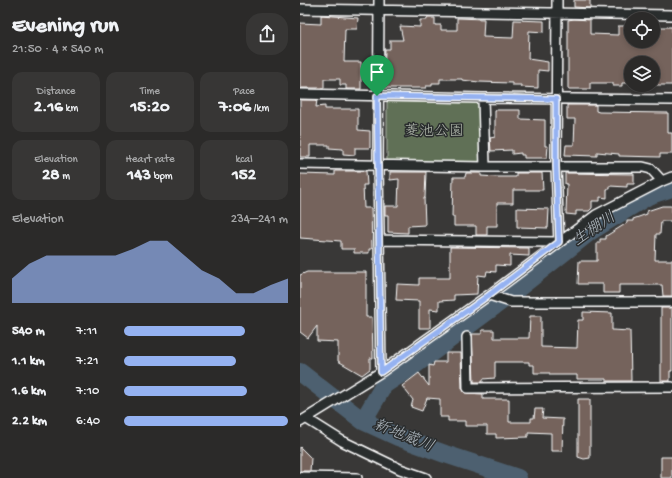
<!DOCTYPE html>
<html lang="en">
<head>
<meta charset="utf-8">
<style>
  :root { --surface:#2b2a29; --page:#373635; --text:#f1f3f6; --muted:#a6a7a8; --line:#474646; --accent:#95b2f1 }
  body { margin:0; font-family:"Gochi Hand","Klee One",sans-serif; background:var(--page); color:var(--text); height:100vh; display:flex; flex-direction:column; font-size:15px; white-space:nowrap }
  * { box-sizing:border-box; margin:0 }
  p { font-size:13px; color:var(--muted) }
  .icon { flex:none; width:22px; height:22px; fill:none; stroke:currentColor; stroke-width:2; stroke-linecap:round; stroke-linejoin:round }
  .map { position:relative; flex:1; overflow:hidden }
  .panel { display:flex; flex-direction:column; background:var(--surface); width:300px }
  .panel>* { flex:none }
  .controls { position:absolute; left:324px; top:12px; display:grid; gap:8px }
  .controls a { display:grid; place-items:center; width:36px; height:36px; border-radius:50%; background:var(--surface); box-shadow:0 2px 6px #0003,0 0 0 1px var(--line); font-size:20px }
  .pin { position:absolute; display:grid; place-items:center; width:34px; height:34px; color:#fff; margin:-41px -17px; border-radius:50% 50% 50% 0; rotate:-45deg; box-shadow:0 0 4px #0007 }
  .pin .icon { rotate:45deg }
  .round { display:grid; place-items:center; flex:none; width:42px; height:42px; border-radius:16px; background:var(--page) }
  .summary { display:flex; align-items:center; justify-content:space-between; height:68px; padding:0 12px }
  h1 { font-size:22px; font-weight:700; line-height:30px }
  .stats { display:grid; grid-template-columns:repeat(3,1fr); gap:6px; height:68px; padding:4px 12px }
  .stats div { display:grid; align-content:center; border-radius:10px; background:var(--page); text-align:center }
  .stats b { font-size:17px; font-weight:700 }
  .stats small { font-size:11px; font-weight:400 }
  .stats p { font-size:11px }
  .chart { height:112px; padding:8px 12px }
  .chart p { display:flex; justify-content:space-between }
  .chart svg { width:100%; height:72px; margin-top:4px; fill:var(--accent); opacity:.7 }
  ul { padding:0 12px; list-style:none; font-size:13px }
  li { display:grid; grid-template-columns:64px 48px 1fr; align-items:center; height:30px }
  li i { height:10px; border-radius:5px; background:var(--accent) }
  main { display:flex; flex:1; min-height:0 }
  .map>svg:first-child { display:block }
</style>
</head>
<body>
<main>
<section class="panel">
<div class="summary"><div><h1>Evening run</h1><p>21:50 · 4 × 540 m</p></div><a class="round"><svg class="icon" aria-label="share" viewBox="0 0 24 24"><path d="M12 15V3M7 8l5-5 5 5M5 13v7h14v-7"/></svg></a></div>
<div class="stats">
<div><p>Distance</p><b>2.16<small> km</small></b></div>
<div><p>Time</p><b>15:20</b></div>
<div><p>Pace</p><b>7:06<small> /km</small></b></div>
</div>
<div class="stats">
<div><p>Elevation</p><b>28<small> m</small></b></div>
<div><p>Heart rate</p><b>143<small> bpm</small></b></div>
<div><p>kcal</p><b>152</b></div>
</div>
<div class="chart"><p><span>Elevation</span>234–241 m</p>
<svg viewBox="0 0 160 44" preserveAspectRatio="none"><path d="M0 44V29L10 20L20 15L30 15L40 15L50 15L60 15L70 11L80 6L90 6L100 15L110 24L120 29L130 38L140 38L150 33L160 29V44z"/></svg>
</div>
<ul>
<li><b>540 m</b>7:11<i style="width:74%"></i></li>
<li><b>1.1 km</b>7:21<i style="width:68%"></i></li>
<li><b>1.6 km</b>7:10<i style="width:75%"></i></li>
<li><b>2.2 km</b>6:40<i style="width:100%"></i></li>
</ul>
</section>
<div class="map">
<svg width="372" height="478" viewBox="0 0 372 478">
  <rect width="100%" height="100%" fill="#393837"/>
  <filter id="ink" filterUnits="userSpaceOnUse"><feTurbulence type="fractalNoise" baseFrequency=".025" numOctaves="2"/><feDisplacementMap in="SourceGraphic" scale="8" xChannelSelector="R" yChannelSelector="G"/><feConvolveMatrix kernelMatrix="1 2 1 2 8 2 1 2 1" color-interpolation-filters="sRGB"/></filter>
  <g filter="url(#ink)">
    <path fill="#616f57" stroke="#b0b7ab" d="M 87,102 L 181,103 L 181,162 L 87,162 Z"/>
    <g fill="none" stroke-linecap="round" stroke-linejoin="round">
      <path stroke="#4d6170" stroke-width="18" d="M 0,372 L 63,421 L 98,437 L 145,454 L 218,478
        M 63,421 L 84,385 L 115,365 L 215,291 L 291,231 L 348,196 L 372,188"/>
    </g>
    <path fill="#74635c" stroke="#fff" d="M 274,0 L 290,0 L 290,8 L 274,7 Z
      M 21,15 L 58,18 L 57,29 L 45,29 L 44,62 L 61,62 L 61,89 L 46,89 L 46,85 L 40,85 L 40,79 L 24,79 L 24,88 L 0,88 L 0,23 L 21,24 Z
      M 127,18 L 135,18 L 135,25 L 141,25 L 141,30 L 157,30 L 157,18 L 184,19 L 183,37 L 213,38 L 214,20 L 244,21 L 244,32 L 229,31 L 228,59 L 248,62 L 248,71 L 238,70 L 238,88 L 221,87 L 221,85 L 212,85 L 212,83 L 179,82 L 162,80 L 162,79 L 140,79 L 140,83 L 132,83 L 132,86 L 126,86 L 126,88 L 84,88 L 85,49 L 90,49 L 90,40 L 103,40 L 100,26 L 120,27 L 120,20 L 127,20 Z
      M 274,19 L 290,20 L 290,34 L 318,35 L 318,26 L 331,26 L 331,41 L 353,41 L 353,27 L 372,27 L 372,85 L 353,85 L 353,63 L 331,63 L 331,83 L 322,83 L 322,86 L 313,86 L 313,83 L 290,83 L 290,89 L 268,89 L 268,20 Z
      M 0,100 L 17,100 L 16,107 L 25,106 L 25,109 L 58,109 L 58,130 L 70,131 L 70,148 L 55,148 L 55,155 L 43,154 L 43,149 L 29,148 L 29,145 L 10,145 L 10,157 L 0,157 Z
      M 267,105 L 296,105 L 296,111 L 299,112 L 368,113 L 368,133 L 372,133 L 372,154 L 360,154 L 360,157 L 319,156 L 319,154 L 297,152 L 297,156 L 265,155 L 266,145 L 274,145 L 275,119 L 267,119 Z
      M 195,110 L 220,110 L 220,119 L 245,120 L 245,146 L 248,146 L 247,158 L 224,158 L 224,155 L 221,155 L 221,153 L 212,154 L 212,150 L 191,151 L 190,138 L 195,137 Z
      M 35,171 L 66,171 L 67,185 L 63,185 L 64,208 L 71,208 L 72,249 L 69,249 L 69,253 L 54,253 L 54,249 L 41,249 L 41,241 L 0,238 L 0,174 L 35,175 Z
      M 90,172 L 126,172 L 125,198 L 124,198 L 125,225 L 108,226 L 108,233 L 88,232 L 88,215 L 85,215 L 85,206 L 98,206 L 99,179 L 90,180 Z
      M 166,173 L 181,173 L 181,176 L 196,177 L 216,177 L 216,173 L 242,173 L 243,190 L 213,190 L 213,203 L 197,203 L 197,226 L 187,226 L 187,235 L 176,235 L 176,226 L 154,226 L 154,217 L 152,217 L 153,177 L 165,177 Z
      M 265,173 L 334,174 L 334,184 L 327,184 L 327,187 L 310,186 L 310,189 L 307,189 L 307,198 L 300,197 L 300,201 L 292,201 L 292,208 L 289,211 L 276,211 L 276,215 L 266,214 L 267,184 L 265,184 Z
      M 362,206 L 372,206 L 372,221 L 361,221 L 360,234 L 356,234 L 355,260 L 372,260 L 372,296 L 363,296 L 362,285 L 319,285 L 319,293 L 303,293 L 303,284 L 278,284 L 279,261 L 297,261 L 297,243 L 300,243 L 300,239 L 306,239 L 306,236 L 327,223 L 327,221 L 333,221 L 333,219 L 347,214 L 347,211 Z
      M 217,208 L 249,209 L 248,228 L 217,227 Z
      M 150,247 L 229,248 L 229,256 L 210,255 L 210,266 L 196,265 L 196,272 L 187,271 L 186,276 L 178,275 L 177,294 L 154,295 L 154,300 L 139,301 L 139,310 L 130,309 L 130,328 L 119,328 L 119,301 L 96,300 L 97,284 L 119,285 L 119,278 L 150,278 Z
      M 7,272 L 66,272 L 66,317 L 72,317 L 73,358 L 70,358 L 70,369 L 62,375 L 38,361 L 38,342 L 17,341 L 17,326 L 8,338 L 0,332 L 0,275 Z
      M 361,308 L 372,308 L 372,371 L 370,371 L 370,381 L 361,381 Z
      M 283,312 L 312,313 L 312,330 L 330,331 L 331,381 L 306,381 L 306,379 L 277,379 L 277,375 L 250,375 L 250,373 L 234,373 L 234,365 L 229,365 L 229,362 L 195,362 L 195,378 L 183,379 L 183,382 L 174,382 L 172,334 L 182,334 L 182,330 L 194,330 L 194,338 L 229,338 L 230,316 L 241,316 L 241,347 L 277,348 L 278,320 L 283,320 Z
      M 146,353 L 161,353 L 162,388 L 165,393 L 183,394 L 183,399 L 209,399 L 209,422 L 231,422 L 231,418 L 234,418 L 235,409 L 243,409 L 242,418 L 263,419 L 262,451 L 251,451 L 251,433 L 228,432 L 228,437 L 196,438 L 196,434 L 187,434 L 187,426 L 165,426 L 165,421 L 148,421 L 148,417 L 140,417 L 140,399 L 127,398 L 122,411 L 111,407 L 113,400 L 102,386 L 119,373 L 129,386 L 129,365 L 133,366 L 134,362 L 146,362 Z
      M 278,399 L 290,399 L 290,458 L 284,459 L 278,457 Z
      M 0,447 L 11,458 L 10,471 L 0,471 Z
      M 361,457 L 372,457 L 372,478 L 361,478 Z"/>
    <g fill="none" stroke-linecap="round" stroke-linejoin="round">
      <g stroke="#fff" stroke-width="12">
        <path id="minor" d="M 79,0 L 78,166 L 81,372
          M 0,9 L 372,15
          M 0,94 L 183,98 L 372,100
          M 183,98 L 185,167
          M 0,164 L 185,167 L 343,167 L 351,169 L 362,181
          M 79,240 L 259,242 L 256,166 L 257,0
          M 189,295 L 211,302 L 372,302
          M 167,337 L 168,388 L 372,387
          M 7,419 L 42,441 L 100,469 L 126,478
          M 0,422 L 81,372 L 189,295 L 296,215 L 362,181 L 372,177
          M 0,477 L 57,478"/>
      </g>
      <use href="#minor" stroke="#2a2d2e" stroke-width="9"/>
    </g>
  </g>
  <g fill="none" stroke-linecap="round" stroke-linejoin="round" filter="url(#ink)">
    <g stroke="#fff" stroke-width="8">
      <path id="route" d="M 77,96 L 256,99 L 256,166 L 259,242 L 189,295 L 81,372 Z"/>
    </g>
    <use href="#route" stroke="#95b2f1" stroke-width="5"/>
  </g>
  <g text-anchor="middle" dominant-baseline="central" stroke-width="3" stroke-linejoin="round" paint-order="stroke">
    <g font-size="15" fill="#b0b7ab" stroke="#2a2d2e">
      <text x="134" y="132">菱池公園</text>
    </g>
    <g font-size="16" font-style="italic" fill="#afb8bf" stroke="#2a2d2e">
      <text transform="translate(295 230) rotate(-34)">生棚川</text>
      <text transform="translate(103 437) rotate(22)">新地蔵川</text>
    </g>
  </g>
</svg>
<div class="controls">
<a><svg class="icon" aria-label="locate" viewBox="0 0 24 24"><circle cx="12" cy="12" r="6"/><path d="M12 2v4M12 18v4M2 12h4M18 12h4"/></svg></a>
<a><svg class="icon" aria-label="layers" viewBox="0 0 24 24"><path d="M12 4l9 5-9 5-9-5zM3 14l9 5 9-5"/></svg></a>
</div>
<div class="pin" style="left:77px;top:96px;background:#1e9e55"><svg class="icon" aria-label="arrive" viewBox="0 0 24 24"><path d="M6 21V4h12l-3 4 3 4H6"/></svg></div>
</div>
</main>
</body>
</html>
